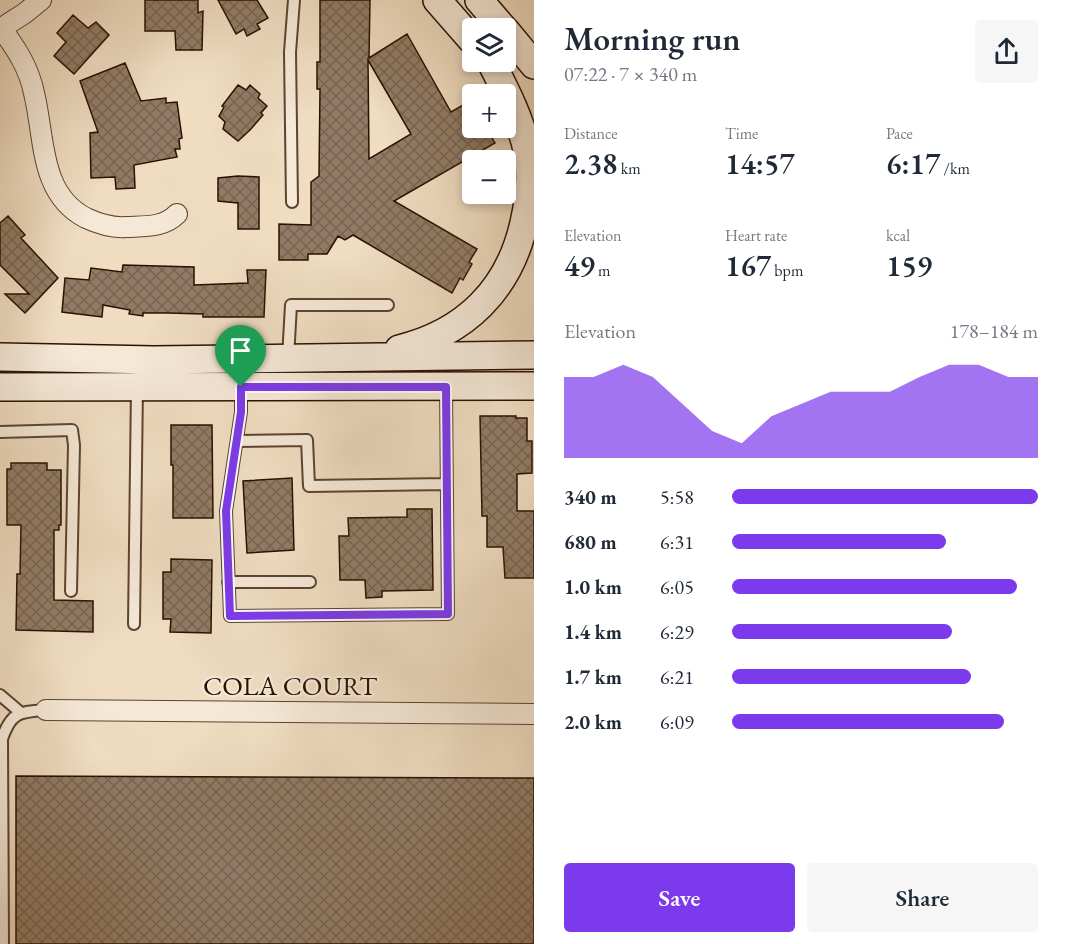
<!DOCTYPE html>
<html lang="en">
<head>
<meta charset="utf-8">
<style>
  :root { --surface:#fff; --page:#f6f6f7; --text:#1f2937; --muted:#747a83; --accent:#7c3aed }
  body { margin:0; font-family:"EB Garamond",serif; background:var(--page); color:var(--text); height:100vh; display:flex; flex-direction:column; font-size:22px; white-space:nowrap }
  * { box-sizing:border-box; margin:0 }
  p { font-size:20px; color:var(--muted) }
  .icon { flex:none; width:33px; height:33px; fill:none; stroke:currentColor; stroke-width:2; stroke-linecap:round; stroke-linejoin:round }
  .map { position:relative; flex:1; overflow:hidden }
  .side { display:flex; flex-direction:column; background:var(--surface); width:534px }
  .side>* { flex:none }
  .buttons { position:absolute; left:462px; top:18px; display:grid; gap:12px }
  .buttons a { display:grid; place-items:center; width:54px; height:54px; border-radius:6px; background:var(--surface); box-shadow:0 3px 9px #0003; font-size:30px }
  .pin { position:absolute; display:grid; place-items:center; width:51px; height:51px; color:#fff; margin:-62px -26px; border-radius:50% 50% 50% 0; rotate:-45deg; box-shadow:0 0 6px #0007 }
  .pin .icon { rotate:45deg }
  .round { display:grid; place-items:center; flex:none; width:63px; height:63px; border-radius:6px; background:var(--page) }
  .summary { display:flex; align-items:center; justify-content:space-between; height:102px; padding:0 30px }
  h1 { font-size:33px; font-weight:600; line-height:45px }
  .stats { display:grid; grid-template-columns:repeat(3,1fr); gap:9px; height:102px; padding:6px 30px }
  .stats div { display:grid; align-content:center }
  .stats b { font-size:30px; font-weight:600 }
  .stats small { font-size:16px; font-weight:400 }
  .stats p { font-size:16px }
  .chart { height:168px; padding:12px 30px }
  .chart p { display:flex; justify-content:space-between }
  .chart svg { width:100%; height:108px; margin-top:6px; fill:var(--accent); opacity:.7 }
  .button { display:flex; gap:12px; margin-top:auto; padding:12px 30px }
  .button a { flex:1; height:69px; border-radius:6px; background:var(--accent); color:#fff; font-size:24px; font-weight:600; line-height:69px; text-align:center }
  .button a+a { background:var(--page); color:var(--text) }
  ul { padding:0 30px; list-style:none; font-size:20px }
  li { display:grid; grid-template-columns:96px 72px 1fr; align-items:center; height:45px }
  li i { height:15px; border-radius:8px; background:var(--accent) }
  main { display:flex; flex:1; min-height:0 }
  .map>svg:first-child { display:block }
</style>
</head>
<body>
<main>
<div class="map">
<svg width="534" height="944" viewBox="0 0 534 944">
  <defs>
    <pattern id="building-cross-hatch" width="8" height="8" patternUnits="userSpaceOnUse" patternTransform="scale(1.5)"><rect width="8" height="8" fill="#917b65"/><path d="M0 0l8 8M0 8l8-8" fill="none" stroke="#776351"/></pattern>
  </defs>
  <rect width="100%" height="100%" fill="#efdcc1"/>
  <filter id="stains"><feTurbulence type="fractalNoise" baseFrequency=".00333" numOctaves="4"/><feColorMatrix values="0 0 0 0 .2 0 0 0 0 .09 0 0 0 0 .02 0 0 0 .5 -.17"/></filter>
  <radialGradient id="worn" r=".72"><stop offset=".6" stop-color="#630" stop-opacity="0"/><stop offset="1" stop-color="#630" stop-opacity=".3"/></radialGradient>
  <path fill="url(#building-cross-hatch)" stroke="#2b1101" stroke-width="1.5" fill-rule="evenodd" d="M 145,0 L 198,0 L 198,13 L 203,11 L 202,50 L 176,50 L 175,31 L 145,31 Z
    M 218,0 L 257,0 L 268,18 L 257,24 L 260,29 L 247,36 L 244,29 L 236,34 Z
    M 320,0 L 370,0 L 369,58 L 407,34 L 451,112 L 472,100 L 472,128 L 486,128 L 495,143 L 394,201 L 477,249 L 469,262 L 472,264 L 463,280 L 460,278 L 452,293 L 353,235 L 345,240 L 338,236 L 327,254 L 308,254 L 308,260 L 279,260 L 279,224 L 311,225 L 311,182 L 319,176 L 320,89 L 317,89 L 317,62 L 320,62 ZM 368,60 L 411,134 L 369,159 Z
    M 73,15 L 88,28 L 96,22 L 109,35 L 74,74 L 54,56 L 66,42 L 57,33 Z
    M 125,63 L 141,101 L 166,98 L 166,103 L 177,102 L 182,138 L 179,139 L 180,149 L 175,149 L 177,157 L 134,165 L 135,188 L 116,189 L 115,177 L 91,178 L 90,133 L 98,132 L 80,81 Z
    M 238,85 L 246,90 L 250,85 L 260,94 L 258,98 L 267,106 L 261,113 L 263,115 L 250,130 L 238,141 L 223,129 L 225,122 L 219,116 L 224,107 L 222,106 Z
    M 238,176 L 259,177 L 259,229 L 238,229 L 238,203 L 218,201 L 218,178 Z
    M 8,216 L 25,235 L 21,238 L 58,278 L 25,313 L 5,294 L 29,294 L 0,265 L 0,223 Z
    M 123,265 L 194,267 L 194,285 L 248,283 L 247,270 L 266,270 L 264,317 L 203,317 L 203,314 L 168,313 L 143,313 L 143,316 L 129,314 L 130,310 L 103,305 L 102,317 L 62,312 L 65,278 L 89,280 L 91,268 L 122,272 Z
    M 480,416 L 516,416 L 516,418 L 527,418 L 527,441 L 532,441 L 532,473 L 517,474 L 517,511 L 534,511 L 534,578 L 505,578 L 503,547 L 487,547 L 487,516 L 482,516 Z
    M 171,425 L 212,425 L 213,518 L 173,518 L 173,465 L 171,465 Z
    M 11,463 L 47,463 L 47,470 L 61,470 L 61,525 L 59,525 L 59,530 L 54,530 L 54,600 L 93,601 L 93,632 L 16,630 L 17,574 L 20,574 L 21,525 L 7,525 L 7,469 L 11,469 Z
    M 292,478 L 294,550 L 247,553 L 243,481 Z
    M 407,509 L 432,509 L 433,590 L 382,591 L 382,597 L 366,598 L 365,580 L 340,580 L 339,536 L 349,536 L 348,518 L 407,517 Z
    M 171,559 L 212,560 L 211,633 L 170,632 L 171,619 L 163,619 L 163,572 L 171,572 Z
    M 16,776 L 534,778 L 534,944 L 16,944 Z"/>
  <g fill="none" stroke-linecap="round" stroke-linejoin="round">
    <g stroke="#5c4431" stroke-width="14">
      <path id="service" d="M 292,202 L 290,52 L 294,0
        M 288,358 L 291,305 L 388,305
        M 241,388 L 241,412 L 226,511 L 230,616 L 448,614 L 446,387
        M 0,432 L 72,430 L 74,445 L 71,591
        M 237,441 L 307,440 L 309,486 L 447,484
        M 228,582 L 310,582
        M 134,624 L 137,387
        M 0,695 L 20,712
        M 3,944 L 2,739 C 11,712 19,712 46,710"/>
    </g>
    <g stroke="#5c4431" stroke-width="22">
      <path id="minor" d="M 1,28 C 16,48 29,68 34,93 C 45,137 39,194 86,218 C 99,224 112,228 126,227 C 145,226 163,228 177,214
        M 0,29 L 25,13 L 41,0
        M 46,710 L 534,714"/>
    </g>
    <g stroke="#2b1101" stroke-width="30">
      <path id="secondary" d="M 437,0 L 472,40
        M 479,0 L 503,28
        M 506,31 L 534,65
        M 399,349 C 465,333 509,290 524,223 C 529,201 532,178 528,155 C 522,122 506,91 491,62
        M 0,357 L 154,360 L 534,355
        M 0,387 L 534,386"/>
    </g>
    <use href="#service" stroke="#f5e8d7" stroke-width="10"/>
    <use href="#minor" stroke="#f5e8d7" stroke-width="20"/>
    <use href="#secondary" stroke="#f5e8d7" stroke-width="27"/>
  </g>
  <g fill="none" stroke-linecap="round" stroke-linejoin="round">
    <g stroke="#fff" stroke-width="12">
      <path id="route" d="M 241,387 L 446,387 L 448,614 L 230,616 L 226,511 L 241,412 Z"/>
    </g>
    <use href="#route" stroke="#7c3aed" stroke-width="8"/>
  </g>
  <g text-anchor="middle" dominant-baseline="central" stroke-width="4.5" stroke-linejoin="round" paint-order="stroke">
    <g font-size="27" fill="#2b1101" stroke="#f5e8d7">
      <text x="290" y="685">COLA COURT</text>
    </g>
  </g>
  <rect width="100%" height="100%" filter="url(#stains)"/>
  <rect width="100%" height="100%" fill="url(#worn)"/>
</svg>
<div class="buttons">
<a><svg class="icon" aria-label="layers" viewBox="0 0 24 24"><path d="M12 4l9 5-9 5-9-5zM3 14l9 5 9-5"/></svg></a>
<a>+</a>
<a>−</a>
</div>
<div class="pin" style="left:241px;top:387px;background:#1e9e55"><svg class="icon" aria-label="arrive" viewBox="0 0 24 24"><path d="M6 21V4h12l-3 4 3 4H6"/></svg></div>
</div>
<section class="side">
<div class="summary"><div><h1>Morning run</h1><p>07:22 · 7 × 340 m</p></div><a class="round"><svg class="icon" aria-label="share" viewBox="0 0 24 24"><path d="M12 15V3M7 8l5-5 5 5M5 13v7h14v-7"/></svg></a></div>
<div class="stats">
<div><p>Distance</p><b>2.38<small> km</small></b></div>
<div><p>Time</p><b>14:57</b></div>
<div><p>Pace</p><b>6:17<small> /km</small></b></div>
</div>
<div class="stats">
<div><p>Elevation</p><b>49<small> m</small></b></div>
<div><p>Heart rate</p><b>167<small> bpm</small></b></div>
<div><p>kcal</p><b>159</b></div>
</div>
<div class="chart"><p><span>Elevation</span>178–184 m</p>
<svg viewBox="0 0 160 44" preserveAspectRatio="none"><path d="M0 44V11L10 11L20 6L30 11L40 22L50 33L60 38L70 27L80 22L90 17L100 17L110 17L120 11L130 6L140 6L150 11L160 11V44z"/></svg>
</div>
<ul>
<li><b>340 m</b>5:58<i style="width:100%"></i></li>
<li><b>680 m</b>6:31<i style="width:70%"></i></li>
<li><b>1.0 km</b>6:05<i style="width:93%"></i></li>
<li><b>1.4 km</b>6:29<i style="width:72%"></i></li>
<li><b>1.7 km</b>6:21<i style="width:78%"></i></li>
<li><b>2.0 km</b>6:09<i style="width:89%"></i></li>
</ul>
<div class="button"><a>Save</a><a>Share</a></div>
</section>
</main>
</body>
</html>
